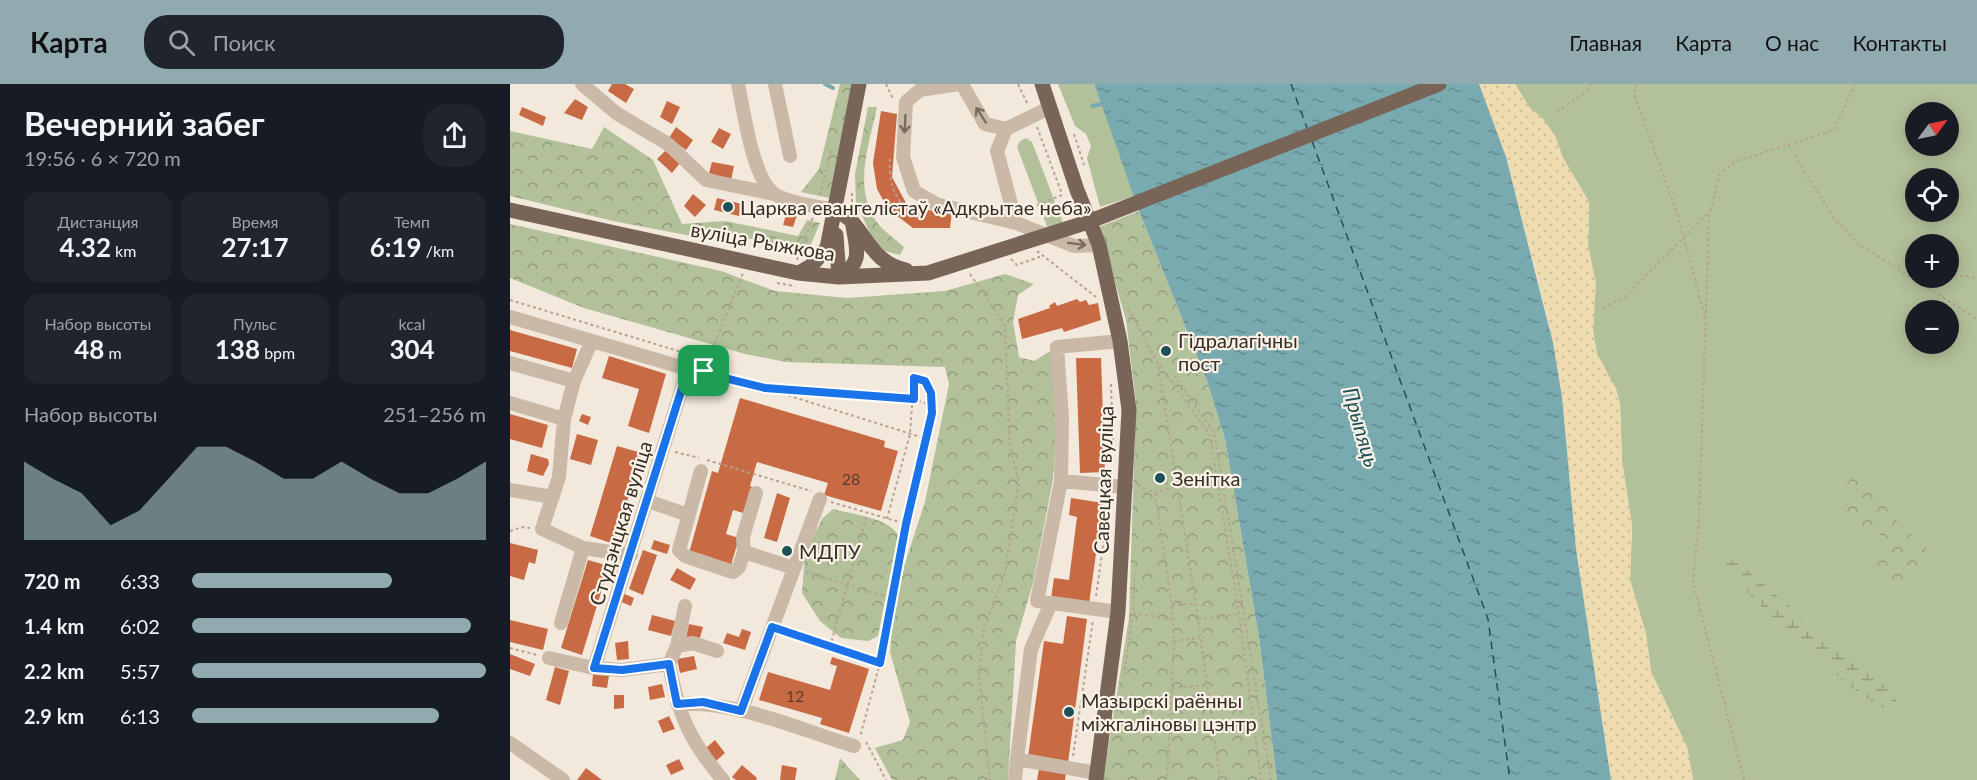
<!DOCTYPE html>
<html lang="ru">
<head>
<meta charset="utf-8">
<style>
  :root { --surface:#171b24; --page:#20242c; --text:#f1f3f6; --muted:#9ea1a6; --accent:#91aaaf }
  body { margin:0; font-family:Lato,sans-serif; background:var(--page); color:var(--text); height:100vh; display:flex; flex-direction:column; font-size:22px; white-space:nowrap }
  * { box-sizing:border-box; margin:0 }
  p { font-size:20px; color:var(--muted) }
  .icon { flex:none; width:33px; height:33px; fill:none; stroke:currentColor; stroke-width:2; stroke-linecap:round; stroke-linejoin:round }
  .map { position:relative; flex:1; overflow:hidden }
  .side { display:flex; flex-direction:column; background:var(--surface); width:510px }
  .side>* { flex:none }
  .needle { width:39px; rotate:57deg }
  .buttons { position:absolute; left:1395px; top:18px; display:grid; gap:12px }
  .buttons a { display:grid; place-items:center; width:54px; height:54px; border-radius:50%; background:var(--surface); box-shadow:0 3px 15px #0003; font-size:30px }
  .pin { position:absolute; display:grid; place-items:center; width:51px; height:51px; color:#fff; margin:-26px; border-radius:12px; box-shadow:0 3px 9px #0006 }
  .round { display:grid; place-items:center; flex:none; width:63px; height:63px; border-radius:24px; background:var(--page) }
  .overview { display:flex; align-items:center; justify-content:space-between; height:102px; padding:0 24px }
  h1 { font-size:33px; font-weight:700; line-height:45px }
  .figures { display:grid; grid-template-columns:repeat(3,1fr); gap:9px; height:102px; padding:6px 24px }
  .figures div { display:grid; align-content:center; border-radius:15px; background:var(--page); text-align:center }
  .figures b { font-size:26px; font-weight:700 }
  .figures small { font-size:16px; font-weight:400 }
  .figures p { font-size:16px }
  .chart { height:168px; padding:12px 24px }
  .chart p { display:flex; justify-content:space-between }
  .chart svg { width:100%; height:108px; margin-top:6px; fill:var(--accent); opacity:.7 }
  ul { padding:0 24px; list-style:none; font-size:20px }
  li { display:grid; grid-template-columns:96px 72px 1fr; align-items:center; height:45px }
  li i { height:15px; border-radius:8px; background:var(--accent) }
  header { display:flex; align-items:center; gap:36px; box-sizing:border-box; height:84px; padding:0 30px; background:var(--accent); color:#111 }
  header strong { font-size:28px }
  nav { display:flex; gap:33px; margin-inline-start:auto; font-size:21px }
  .search { width:420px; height:54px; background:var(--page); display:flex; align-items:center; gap:15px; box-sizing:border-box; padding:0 21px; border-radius:24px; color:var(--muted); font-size:22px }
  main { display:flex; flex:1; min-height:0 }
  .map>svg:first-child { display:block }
</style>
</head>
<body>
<header>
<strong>Карта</strong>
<div class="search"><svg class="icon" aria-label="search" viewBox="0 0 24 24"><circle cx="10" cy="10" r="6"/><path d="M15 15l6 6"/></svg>Поиск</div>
<nav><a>Главная</a><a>Карта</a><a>О нас</a><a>Контакты</a></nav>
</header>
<main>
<section class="side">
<div class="overview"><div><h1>Вечерний забег</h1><p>19:56 · 6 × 720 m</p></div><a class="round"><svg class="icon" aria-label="share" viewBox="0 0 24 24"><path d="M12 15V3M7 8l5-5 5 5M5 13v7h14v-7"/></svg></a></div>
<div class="figures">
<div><p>Дистанция</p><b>4.32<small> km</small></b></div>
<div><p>Время</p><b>27:17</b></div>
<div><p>Темп</p><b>6:19<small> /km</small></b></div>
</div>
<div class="figures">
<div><p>Набор высоты</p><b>48<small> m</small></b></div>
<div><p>Пульс</p><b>138<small> bpm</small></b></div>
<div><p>kcal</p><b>304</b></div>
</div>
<div class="chart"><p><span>Набор высоты</span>251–256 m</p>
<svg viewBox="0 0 160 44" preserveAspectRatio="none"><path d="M0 44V12L10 19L20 25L30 38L40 32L50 19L60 6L70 6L80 12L90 19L100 19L110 12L120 19L130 25L140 25L150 19L160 12V44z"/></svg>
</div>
<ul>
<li><b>720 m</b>6:33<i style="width:68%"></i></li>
<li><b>1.4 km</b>6:02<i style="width:95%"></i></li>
<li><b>2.2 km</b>5:57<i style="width:100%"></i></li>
<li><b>2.9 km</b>6:13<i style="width:84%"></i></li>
</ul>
</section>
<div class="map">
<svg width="1467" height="696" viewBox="0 0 1467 696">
  <defs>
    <pattern id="forest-crowns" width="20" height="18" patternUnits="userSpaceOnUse" patternTransform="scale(1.5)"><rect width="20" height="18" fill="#b2c19a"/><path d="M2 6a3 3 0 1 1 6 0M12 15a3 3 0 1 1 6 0" fill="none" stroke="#929d7e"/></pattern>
    <pattern id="wetland-marsh" width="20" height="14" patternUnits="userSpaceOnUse" patternTransform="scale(1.5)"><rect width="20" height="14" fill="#b2c19a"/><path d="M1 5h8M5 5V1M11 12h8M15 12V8" fill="none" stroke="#929d7e"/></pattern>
    <pattern id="sand-dots" width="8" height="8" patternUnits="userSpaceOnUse" patternTransform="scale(1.5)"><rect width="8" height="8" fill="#eedcb0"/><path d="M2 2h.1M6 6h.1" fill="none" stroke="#cdbd97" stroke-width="1.8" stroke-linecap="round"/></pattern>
    <pattern id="water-ripples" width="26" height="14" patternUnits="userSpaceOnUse" patternTransform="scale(1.5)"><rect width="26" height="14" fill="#79aab0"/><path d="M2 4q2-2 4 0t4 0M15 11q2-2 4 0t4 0" fill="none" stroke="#648b8f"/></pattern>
  </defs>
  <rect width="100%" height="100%" fill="#f2e8db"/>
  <path fill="#b2c19a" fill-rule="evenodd" d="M 548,0 L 584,0 L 624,112 L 590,123 L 577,74 L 581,62 L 576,50 L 565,42 Z
    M 1005,0 L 1467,0 L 1467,696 L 1183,696 L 1177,663 L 1141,588 L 1136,550 L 1120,496 L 1122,442 L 1112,377 L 1110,320 L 1106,305 L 1087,270 L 1083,247 L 1084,211 L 1078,161 L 1079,118 L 1053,74 L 1045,52 L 1033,35 L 1019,23 ZM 1406,28 L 1438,28 L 1438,62 L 1406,62 ZM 1406,94 L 1438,94 L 1438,128 L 1406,128 ZM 1406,160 L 1438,160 L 1438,194 L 1406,194 ZM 1406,226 L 1438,226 L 1438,260 L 1406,260 Z
    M 516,54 L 522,58 L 553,139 L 538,145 L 507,63 L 510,57 Z"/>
  <path fill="url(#forest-crowns)" d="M 330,0 L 342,0 L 319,114 L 291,108 L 309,85 Z
    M 358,23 L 367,23 C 359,62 343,102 366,137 C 373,147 385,155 394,163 L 390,171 L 375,167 L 360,149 L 346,119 L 345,90 Z
    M 94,43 L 143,76 L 172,140 L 215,137 L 288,152 L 297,136 L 310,139 L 298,167 L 213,149 L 202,156 L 103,137 L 0,112 L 0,47 L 82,65 Z
    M 629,127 L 697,297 L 715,355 L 749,553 L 767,696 L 593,696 L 619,534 L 626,318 L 616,236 L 589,143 Z
    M 0,140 L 211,187 L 265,207 L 337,214 L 435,207 L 495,190 L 524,200 L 508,211 L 503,238 L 509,273 L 524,277 L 542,266 L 547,333 L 543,395 L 523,499 L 506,557 L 498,696 L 382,696 L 365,664 L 393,656 L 400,638 L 380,568 L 385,510 L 415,418 L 439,300 L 435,283 L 276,278 L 235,270 L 74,224 L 0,194 Z
    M 1347,391 L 1358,394 L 1382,432 L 1420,468 L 1419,478 L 1402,490 L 1392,504 C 1379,508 1371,497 1365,487 L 1366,479 L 1381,470 C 1386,439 1332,459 1333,407 L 1341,394 Z
    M 323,425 C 343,431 378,433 388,451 L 368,552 L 358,557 L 331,554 L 310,537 L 292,509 L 295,469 L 312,435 Z
    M 330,674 L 350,696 L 325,696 Z"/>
  <path fill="url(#wetland-marsh)" d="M 1216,473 L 1228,479 L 1382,608 L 1387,618 L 1385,623 L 1381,626 C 1351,623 1244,514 1216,488 L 1210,479 L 1212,474 Z"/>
  <path fill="url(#sand-dots)" d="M 969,0 L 1005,0 L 1019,23 L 1033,35 L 1045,52 L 1053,74 L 1079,118 L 1078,161 L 1086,199 L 1083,247 L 1087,270 L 1106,305 L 1110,320 L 1112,377 L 1122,442 L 1120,496 L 1136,550 L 1141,588 L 1177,663 L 1183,696 L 1101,696 L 1066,465 L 1052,313 L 1037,231 L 996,73 Z"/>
  <path fill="url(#water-ripples)" d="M 584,0 L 969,0 L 996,73 L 1043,259 L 1052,313 L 1066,465 L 1101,696 L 767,696 L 749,553 L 715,355 L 697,297 L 629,127 Z"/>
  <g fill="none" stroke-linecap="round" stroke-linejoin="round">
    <path stroke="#79aab0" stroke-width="4" d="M 315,0 L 323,4
      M 582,22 L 596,19"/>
    <path stroke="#1c5158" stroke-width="1.5" stroke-dasharray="8 6" stroke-linecap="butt" d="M 781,0 L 797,44
      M 802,57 L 978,535 L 1000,696"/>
  </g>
  <path fill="#c86a43" d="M 102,0 L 115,0 L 124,5 L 116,19 L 98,7 Z
    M 65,15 L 78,23 L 72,36 L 54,29 Z
    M 157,17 L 170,23 L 162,40 L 150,33 Z
    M 12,23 L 36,33 L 33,42 L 9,31 Z
    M 371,27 L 387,30 L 382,93 L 396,119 L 405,125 L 442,128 L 440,144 L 403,144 L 378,125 L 367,105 L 363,79 Z
    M 166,43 L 183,56 L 176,66 L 159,54 Z
    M 209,44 L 221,50 L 213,65 L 201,58 Z
    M 156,66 L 170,79 L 162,89 L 147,75 Z
    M 202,78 L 224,82 L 221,96 L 199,89 Z
    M 183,110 L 196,121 L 185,133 L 174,122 Z
    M 207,114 L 232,120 L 229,132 L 204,126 Z
    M 278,124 L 288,128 L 283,143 L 273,141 Z
    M 567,215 L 570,218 L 576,216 L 579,221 L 588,219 L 591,236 L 554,248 L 552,244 L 512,255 L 508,235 L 540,224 L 539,222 L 545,218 L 547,222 Z
    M 0,246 L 67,265 L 62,284 L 0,267 Z
    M 99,272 L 156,290 L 139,349 L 118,342 L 129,305 L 92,294 Z
    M 566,274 L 591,274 L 595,388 L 570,389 Z
    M 230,314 L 375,357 L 374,363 L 388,367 L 371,427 L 314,411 L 318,399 L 247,378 L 240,402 L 244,404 L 237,430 L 223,426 L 216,450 L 229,454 L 221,481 L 179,469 L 202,387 L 208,389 Z
    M 0,330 L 38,341 L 32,364 L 0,355 Z
    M 72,330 L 81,333 L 78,341 L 69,337 Z
    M 67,350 L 88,356 L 81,381 L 60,375 Z
    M 107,362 L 132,369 L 104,460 L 80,452 Z
    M 21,370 L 38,375 L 39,380 L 33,392 L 17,387 Z
    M 267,409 L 280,414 L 267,458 L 254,454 Z
    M 561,414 L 593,419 L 579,520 L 541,515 L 544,494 L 559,496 L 567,433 L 559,431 Z
    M 144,456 L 160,461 L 157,470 L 141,465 Z
    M 0,459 L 28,466 L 25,480 L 19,478 L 14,496 L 0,492 Z
    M 133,466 L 147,471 L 133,511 L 119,505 Z
    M 78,476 L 99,482 L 72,571 L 51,564 Z
    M 167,484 L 186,495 L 180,506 L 160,496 Z
    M 112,509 L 124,514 L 121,522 L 109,517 Z
    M 142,531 L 165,537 L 161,552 L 138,546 Z
    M 557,532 L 577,535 L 558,679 L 518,673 L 534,557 L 553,560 Z
    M 0,536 L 38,545 L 33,566 L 0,558 Z
    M 179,540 L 193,543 L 189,557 L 176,554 Z
    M 232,545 L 241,548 L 235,566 L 213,559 L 217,549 L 229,553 Z
    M 118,557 L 119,575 L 107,576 L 105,559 Z
    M 0,570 L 25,580 L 20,592 L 0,585 Z
    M 184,572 L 187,585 L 170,589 L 167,575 Z
    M 322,573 L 359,585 L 339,649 L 310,640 L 312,634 L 249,616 L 258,588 L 320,606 L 327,582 L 320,580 Z
    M 45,583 L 59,587 L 50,621 L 36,616 Z
    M 83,590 L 99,592 L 97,604 L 82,602 Z
    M 152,600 L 155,613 L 140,616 L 138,603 Z
    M 104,611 L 114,611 L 114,624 L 104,625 Z
    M 159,632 L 165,645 L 153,649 L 148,637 Z
    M 205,656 L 215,669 L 206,677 L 196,664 Z
    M 169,675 L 174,685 L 161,691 L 156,681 Z
    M 232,681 L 247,694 L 246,696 L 226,696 L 222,693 Z
    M 272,681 L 287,684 L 285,696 L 270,696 Z
    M 76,684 L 92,696 L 67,696 Z
    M 529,685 L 556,690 L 555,696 L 527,696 Z"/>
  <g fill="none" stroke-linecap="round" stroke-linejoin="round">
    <path stroke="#b6a391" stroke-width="2" stroke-dasharray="3 3" stroke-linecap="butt" d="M 376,0 L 383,15
      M 508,0 L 518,21
      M 1127,0 L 1124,10 L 1167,129 L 1195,233
      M 1047,28 L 1076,8 L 1081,0
      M 527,43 L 552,110
      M 564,50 L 574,81
      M 1278,61 L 1324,134 L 1347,159 L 1467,235
      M 380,75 C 378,104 388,129 420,132
      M 342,109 L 342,121
      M 310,111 L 321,67
      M 527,121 L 552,111
      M 527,167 L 586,213
      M 501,175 L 507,181 L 532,172
      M 287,176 L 303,133
      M 1388,182 L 1406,185
      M 460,190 L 495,241 L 500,362 L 509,398 L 495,488 L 474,545 L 469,590 L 480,696
      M 1438,190 L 1467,194
      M 267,199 L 285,202
      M 0,216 L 198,276 L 194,287
      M 618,224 L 648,280 L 686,520 L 710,696
      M 1093,224 L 1116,212 L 1199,128
      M 198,276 L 233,189
      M 650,282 L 700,351 L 729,530 L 751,696
      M 189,287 L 255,304 L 404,315 L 422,322 L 370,579 L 351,649 L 353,653
      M 664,291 L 704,348 L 761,696
      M 601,300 L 603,360
      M 261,306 L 417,355
      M 165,368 L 189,374
      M 197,376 L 301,407
      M 628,401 L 645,409 L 666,402
      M 645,409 L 662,521 L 664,557 L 657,696
      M 321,418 L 396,440
      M 377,435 L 400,350 L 404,294 L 415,297 L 421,309 L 422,322
      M 0,447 L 12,443 L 20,444
      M 296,488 L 381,514
      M 586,512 L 600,414
      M 662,521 L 686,520
      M 623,529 L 662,535
      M 688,535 L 729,530
      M 273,547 L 370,579
      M 664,557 L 690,554
      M 320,563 L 357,430
      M 0,564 L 27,571
      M 614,592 L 623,529 L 625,485
      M 662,604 L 697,601
      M 356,658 L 376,696
      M 563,672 L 583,536
      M 1234,696 L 1183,498 L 1189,433 L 1199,133 L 1210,90 L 1224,78 L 1324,46 L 1345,0"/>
    <path stroke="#cab9a6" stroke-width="14" d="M 72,0 L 106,29 L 158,60 L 196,96 L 264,110
      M 228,0 C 234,27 242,92 263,109 C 275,118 311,124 326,125
      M 265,0 L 280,72
      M 449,0 L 410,6 L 396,18 L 393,73 L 404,107 L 426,120 L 506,139 L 564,162 L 589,161
      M 452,0 L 475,40 L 496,45 L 539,24
      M 496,45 L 487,67 L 506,139
      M 0,233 L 178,285 L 84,584 L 112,586 L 159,580 C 169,632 179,656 213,696
      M 610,257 L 547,263 L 552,333 L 551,397 L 616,403
      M 0,279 L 64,297
      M 0,319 L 54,335 L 49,393 L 32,445 L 73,464 L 121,471
      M 54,335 L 64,297 L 81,259
      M 191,387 L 169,466 L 175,472 L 223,488 L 229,483 L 234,468 L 284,484
      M 551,397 L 527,517 L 608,528
      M 0,406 L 43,413
      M 138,417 L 178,431
      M 234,468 L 233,453 L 246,409
      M 541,519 L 521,565 L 507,675 L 587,689
      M 51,539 L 73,464
      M 167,562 L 183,559 L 207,567
      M 39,574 L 84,584
      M 159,580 L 167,562 L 175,522
      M 167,620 C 226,616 288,645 344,662
      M 231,627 L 310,415
      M 0,659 L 53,696
      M 505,696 L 507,675"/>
    <path stroke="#796558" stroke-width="15" d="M 532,0 L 567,106 L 589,161 L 610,257 L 619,326 L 608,528 L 586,696
      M 326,125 C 332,130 340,134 344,140 C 360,160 369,181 396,186
      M 0,126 L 288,189 L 329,193 L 418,189 L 578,138 L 929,0
      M 326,151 L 329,193
      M 289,189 L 301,182 L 317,164 L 349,0
      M 329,193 C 353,179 347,166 343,142"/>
  </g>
  <defs><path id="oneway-shaft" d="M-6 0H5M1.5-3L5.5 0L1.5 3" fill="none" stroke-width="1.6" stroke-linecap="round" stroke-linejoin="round" transform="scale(1.5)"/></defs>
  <g stroke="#796c60">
    <use href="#oneway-shaft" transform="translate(471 31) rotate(-123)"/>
    <use href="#oneway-shaft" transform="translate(395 40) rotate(93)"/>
    <use href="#oneway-shaft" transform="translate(567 160) rotate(7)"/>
  </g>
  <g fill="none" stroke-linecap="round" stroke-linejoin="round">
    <g stroke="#fff" stroke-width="12">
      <path id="route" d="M 178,285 L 255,304 L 404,315 L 404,294 L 415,297 L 421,309 L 422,329 L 396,440 L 370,579 L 262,543 L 231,627 L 193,618 L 167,620 L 159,580 L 112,586 L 84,584 Z"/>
    </g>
    <use href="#route" stroke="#1a73e8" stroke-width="8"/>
  </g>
  <g fill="#1c5158" stroke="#faf2e7" stroke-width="2">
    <circle cx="218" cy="123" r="6"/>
    <circle cx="656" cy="267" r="6"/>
    <circle cx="650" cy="394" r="6"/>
    <circle cx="277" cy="467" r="6"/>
    <circle cx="559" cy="628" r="6"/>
  </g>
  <g text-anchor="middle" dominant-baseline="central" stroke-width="4.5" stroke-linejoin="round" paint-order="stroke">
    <g font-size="16" fill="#5a3c2e">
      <text x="341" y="394">28</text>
      <text x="285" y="611">12</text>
    </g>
    <g font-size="20" fill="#362d27" stroke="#faf2e7" text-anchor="start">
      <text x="230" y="123">Царква евангелістаў «Адкрытае неба»</text>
      <text x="668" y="256">Гідралагічны<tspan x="668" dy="23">пост</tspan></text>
      <text x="662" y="394">Зенітка</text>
      <text x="289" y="467">МДПУ</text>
      <text x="571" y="616">Мазырскі раённы<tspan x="571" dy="23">міжгаліновы цэнтр</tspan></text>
    </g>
    <g font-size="20" fill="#362d27" stroke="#faf2e7">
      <text transform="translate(253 157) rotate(10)">вуліца Рыжкова</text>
      <text transform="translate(593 396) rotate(-88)">Савецкая вуліца</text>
      <text transform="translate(110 439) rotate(-73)">Студэнцкая вуліца</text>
    </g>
    <g font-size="21" font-style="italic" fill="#1c5158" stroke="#faf2e7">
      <text transform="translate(852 343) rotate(74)">Прыпяць</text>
    </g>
  </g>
</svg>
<div class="buttons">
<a><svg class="needle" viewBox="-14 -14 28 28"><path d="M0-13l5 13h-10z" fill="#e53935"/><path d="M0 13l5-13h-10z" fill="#9ea1a6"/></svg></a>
<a><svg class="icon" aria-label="locate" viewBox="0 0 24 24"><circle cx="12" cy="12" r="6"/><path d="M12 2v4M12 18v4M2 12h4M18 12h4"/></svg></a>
<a>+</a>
<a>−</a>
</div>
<div class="pin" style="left:194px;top:287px;background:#1e9e55"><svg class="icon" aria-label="arrive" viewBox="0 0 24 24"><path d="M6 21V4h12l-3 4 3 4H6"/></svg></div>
</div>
</main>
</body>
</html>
